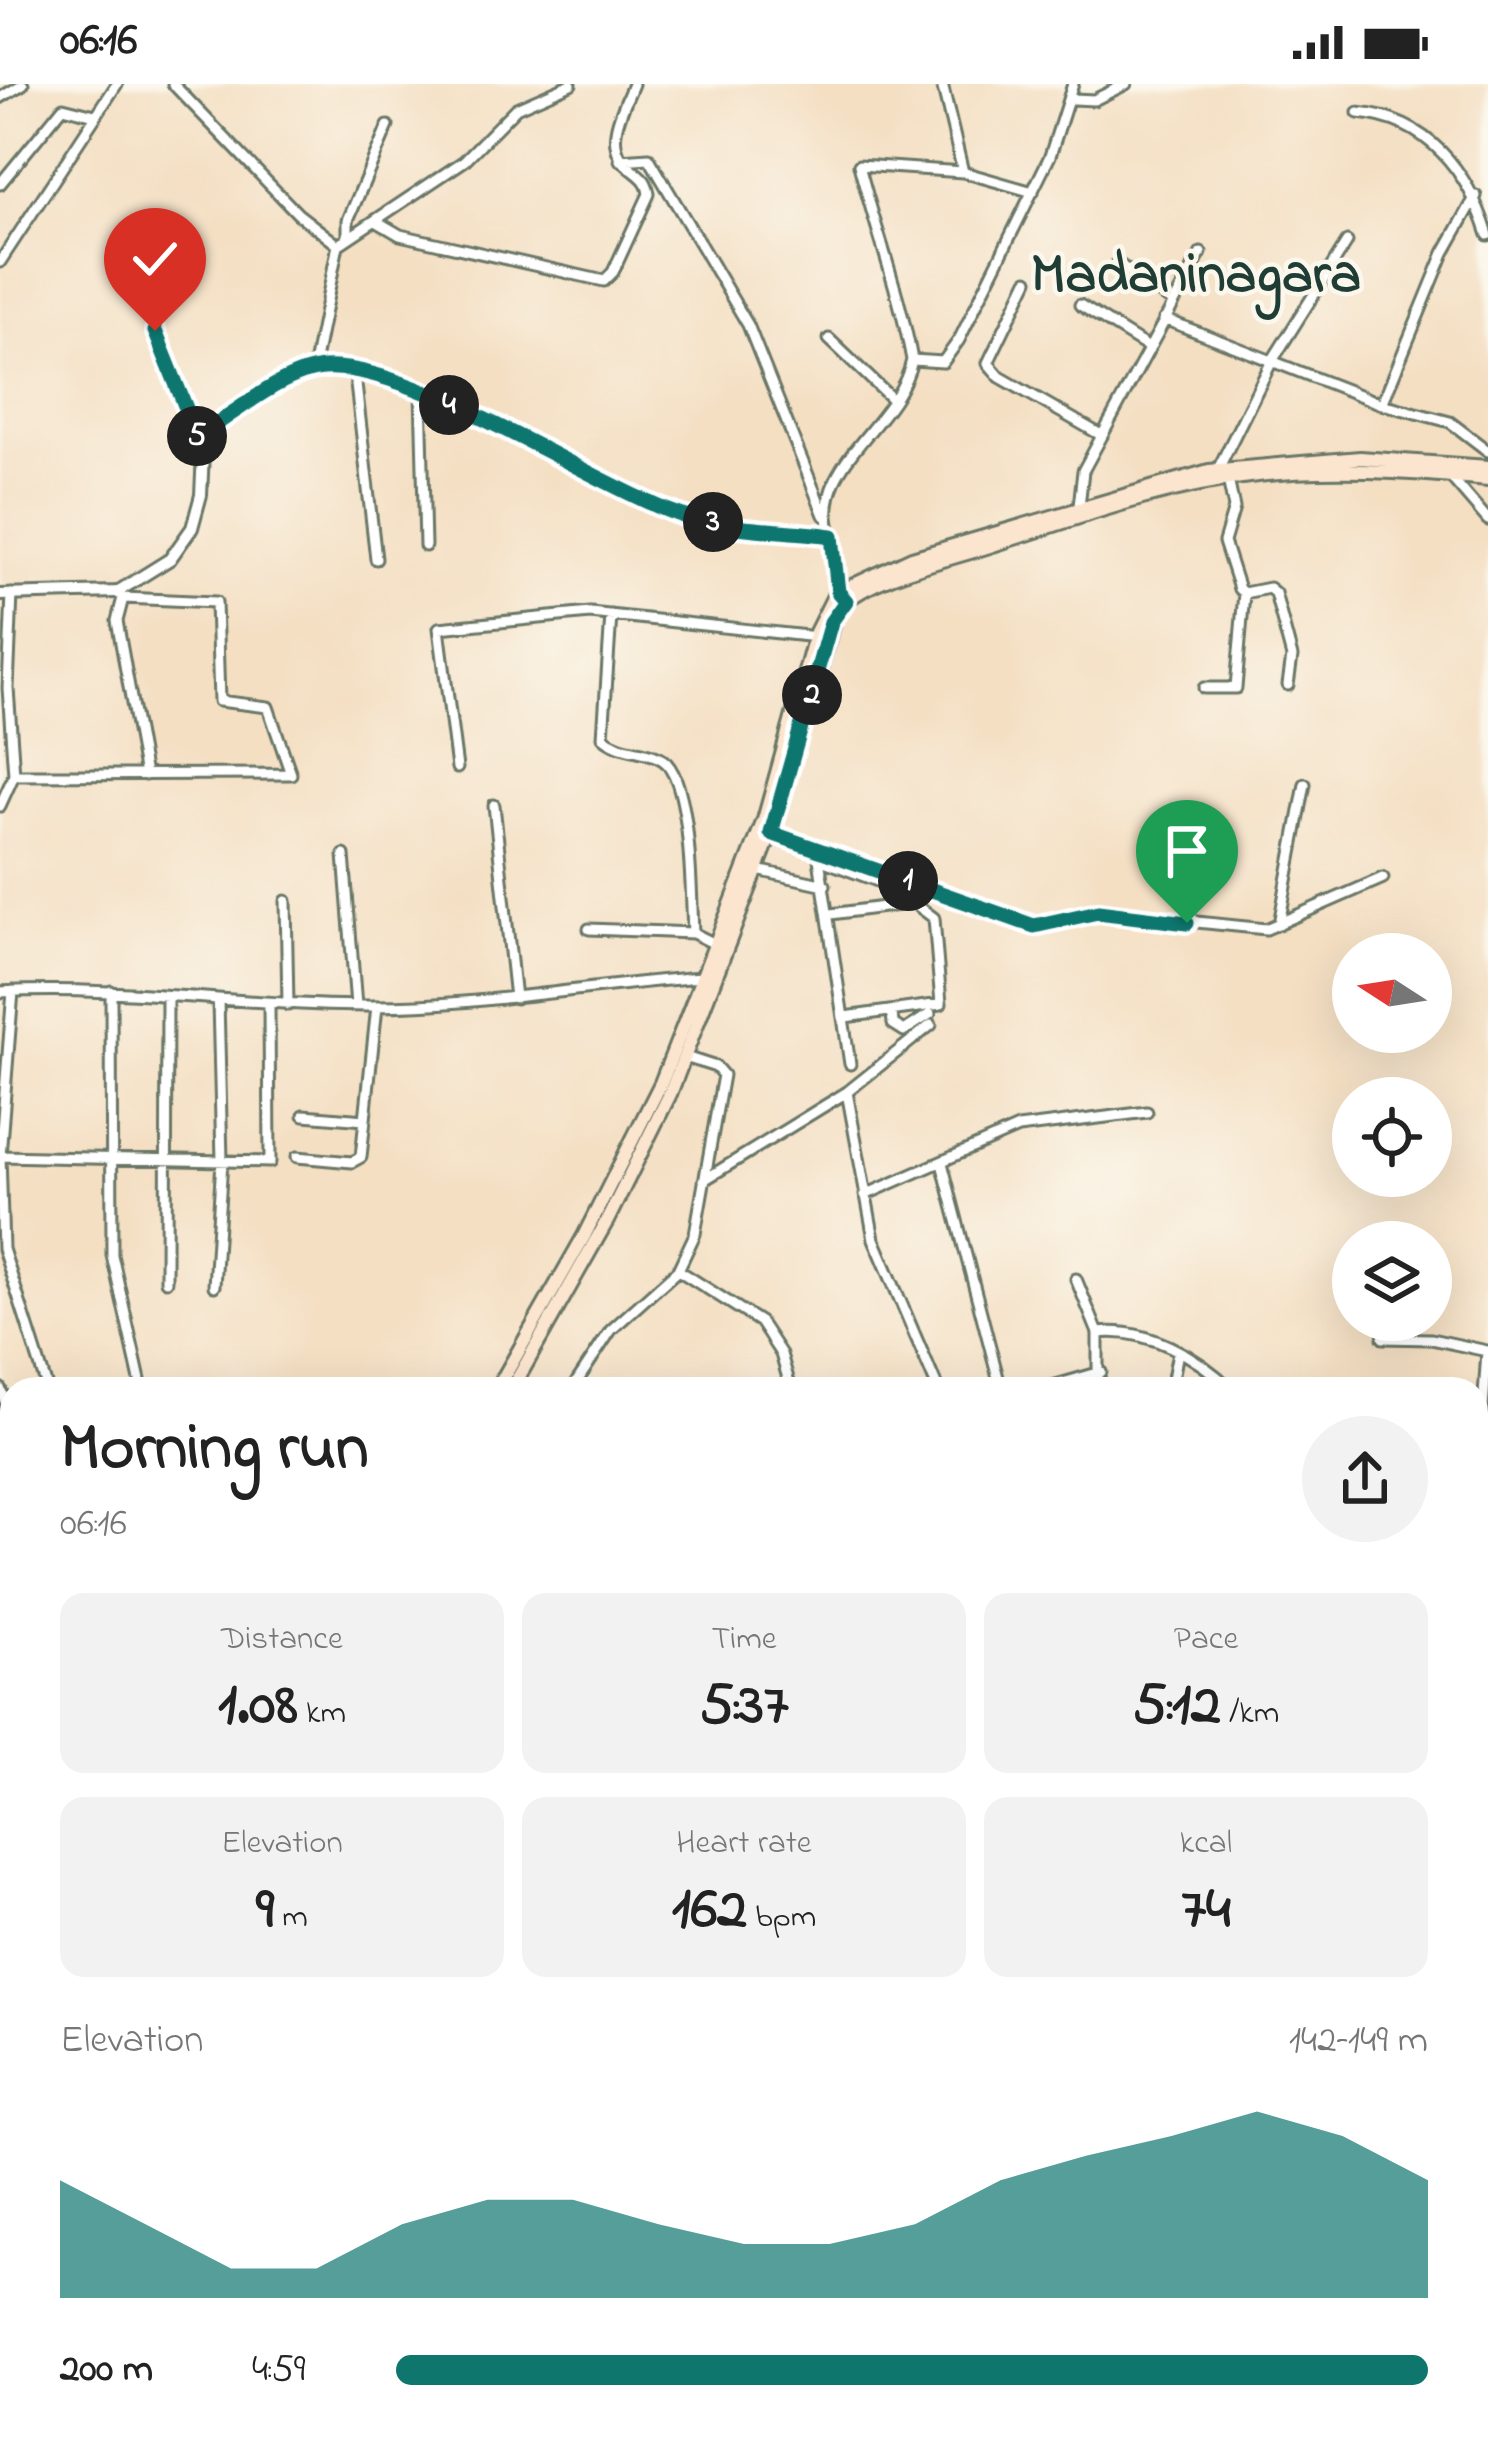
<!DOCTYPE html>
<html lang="en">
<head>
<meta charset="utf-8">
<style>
  :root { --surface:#fff; --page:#f2f2f2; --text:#222; --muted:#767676; --accent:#0f766e }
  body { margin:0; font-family:"Indie Flower",sans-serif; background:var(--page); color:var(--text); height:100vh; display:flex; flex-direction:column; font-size:45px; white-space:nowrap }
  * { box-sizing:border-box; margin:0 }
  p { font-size:39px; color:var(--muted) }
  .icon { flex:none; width:66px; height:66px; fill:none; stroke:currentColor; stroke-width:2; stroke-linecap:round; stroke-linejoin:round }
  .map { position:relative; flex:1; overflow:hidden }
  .details { position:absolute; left:0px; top:1293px; width:1488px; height:1065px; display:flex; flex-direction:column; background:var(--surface); border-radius:36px 36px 0 0; box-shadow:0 12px 48px #0002 }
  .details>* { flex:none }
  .needle { width:78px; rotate:282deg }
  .tools { position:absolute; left:1332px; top:849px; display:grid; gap:24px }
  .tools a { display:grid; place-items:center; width:120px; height:120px; border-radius:50%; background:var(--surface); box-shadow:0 12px 48px #0002; font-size:60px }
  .pin { position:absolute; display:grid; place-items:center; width:102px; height:102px; color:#fff; margin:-123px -51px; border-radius:50% 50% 50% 0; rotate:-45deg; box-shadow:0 0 12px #0007 }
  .pin .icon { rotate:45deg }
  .km { position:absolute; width:60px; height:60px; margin:-30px; border-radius:50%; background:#222; color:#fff; font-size:33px; line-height:60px; text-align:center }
  .round { display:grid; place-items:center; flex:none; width:126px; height:126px; border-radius:63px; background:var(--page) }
  .headline { display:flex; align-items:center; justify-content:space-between; height:204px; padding:0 60px }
  h1 { font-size:66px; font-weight:800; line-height:90px }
  .stats { display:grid; grid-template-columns:repeat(3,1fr); gap:18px; height:204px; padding:12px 60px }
  .stats div { display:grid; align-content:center; border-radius:24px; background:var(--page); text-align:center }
  .stats b { font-size:60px; font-weight:800 }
  .stats small { font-size:33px; font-weight:400 }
  .stats p { font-size:33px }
  .chart { height:336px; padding:24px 60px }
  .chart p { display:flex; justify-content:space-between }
  .chart svg { width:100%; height:216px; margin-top:12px; fill:var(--accent); opacity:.7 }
  ul { padding:0 60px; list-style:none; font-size:39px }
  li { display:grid; grid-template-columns:192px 144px 1fr; align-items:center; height:90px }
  li i { height:30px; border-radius:15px; background:var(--accent) }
  .status { display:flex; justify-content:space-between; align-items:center; height:84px; padding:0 60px; background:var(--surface); direction:ltr }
  .status svg { height:33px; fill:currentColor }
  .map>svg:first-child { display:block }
</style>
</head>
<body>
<div class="status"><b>06:16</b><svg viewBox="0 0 49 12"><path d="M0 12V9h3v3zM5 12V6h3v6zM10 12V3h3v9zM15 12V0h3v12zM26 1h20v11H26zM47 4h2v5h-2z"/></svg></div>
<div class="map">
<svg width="1488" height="2356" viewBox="0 0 1488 2356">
  <rect width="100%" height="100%" fill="#fbf7ec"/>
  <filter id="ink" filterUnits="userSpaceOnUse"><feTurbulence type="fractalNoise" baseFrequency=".00833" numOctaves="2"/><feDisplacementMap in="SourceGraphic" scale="24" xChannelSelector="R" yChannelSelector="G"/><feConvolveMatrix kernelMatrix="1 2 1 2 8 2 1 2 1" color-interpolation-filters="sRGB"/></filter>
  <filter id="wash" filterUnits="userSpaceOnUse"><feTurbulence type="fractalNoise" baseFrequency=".004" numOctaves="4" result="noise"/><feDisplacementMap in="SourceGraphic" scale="48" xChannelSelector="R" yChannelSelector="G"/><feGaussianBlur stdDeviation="2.7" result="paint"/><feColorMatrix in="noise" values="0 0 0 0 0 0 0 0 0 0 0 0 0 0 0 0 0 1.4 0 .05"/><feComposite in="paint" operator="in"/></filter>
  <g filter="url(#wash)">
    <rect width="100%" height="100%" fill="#f4dfc3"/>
  </g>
  <g filter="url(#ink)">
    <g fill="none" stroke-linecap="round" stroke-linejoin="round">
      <g stroke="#6a7666" stroke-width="15">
        <path id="minor" d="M 173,0 L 298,130 L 338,161 L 464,77 L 516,24 L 571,0
          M 942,0 L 963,88
          M 0,14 L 23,0
          M 1073,15 L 1094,16 L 1126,0
          M 1358,29 C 1428,35 1468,87 1488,151
          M 620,76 L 649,74 L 748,241 L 824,431
          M 0,100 L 63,23 L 95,31
          M 376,137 L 400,151 L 604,197 L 613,188 L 649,110 C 647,97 644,95 634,87 C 600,64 621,30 633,0
          M 348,152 L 348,136 L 388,42
          M 0,178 L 117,0
          M 1117,179 L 1173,218
          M 1028,196 L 988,279 L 1000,293 L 1101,351
          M 1080,221 L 1149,264
          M 1164,235 L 1382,320 L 1450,338 L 1488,367
          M 155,247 L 201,359
          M 829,255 L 893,316
          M 912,276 C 900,210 876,147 859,81 L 963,88 L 1033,108
          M 354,283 L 376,475
          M 313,286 L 338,161
          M 421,307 L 425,462
          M 1382,320 L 1444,169 L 1476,112
          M 1218,385 L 1272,277 L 1347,158
          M 1450,392 L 1488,436
          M 1228,395 L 1234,424 L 1224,458 L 1239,505 L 1244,509 L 1269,504 L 1275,509 L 1292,573 L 1288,601
          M 1079,422 L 1083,387 L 1201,169
          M 832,451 C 807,383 898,342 912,276 L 943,278 L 959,256 L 1050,72 L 1073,0
          M 12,510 L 8,604 L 14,691 L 291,690 L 268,623 L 219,617 L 216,518 L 123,514 L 117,508
          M 123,514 L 117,537 L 145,691
          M 611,531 L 603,653 C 621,669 645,664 663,676 C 692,696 691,814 693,849 L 715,860
          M 1204,604 L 1236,604 L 1244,509
          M 457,684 L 439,544 L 590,529 L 826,554
          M 494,721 L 515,914
          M 0,722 L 14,691
          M 771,749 L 1033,842 L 1098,828 L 1266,845 L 1383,794
          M 344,771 L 356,922
          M 757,786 L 825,801
          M 286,817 L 288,921
          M 831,830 L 914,819 L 934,834 L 941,920 L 845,933
          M 1279,840 L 1305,700
          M 589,845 L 693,849
          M 13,907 L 0,1072 L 3,1165 L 46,1300
          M 111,907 L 112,1171 L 142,1305
          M 0,908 C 122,901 243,922 365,922 C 478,923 590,901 703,893
          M 892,928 L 893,940 L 904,947 L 930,930
          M 850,980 L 819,775 L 917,812
          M 847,1008 L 874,1155 L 938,1305
          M 304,1031 L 365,1036
          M 0,1072 L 270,1078 L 269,921
          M 297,1073 L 352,1078 L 361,1073 L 377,922
          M 942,1079 L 1001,1305
          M 704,1096 L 847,1008 L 931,941
          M 865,1111 L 1018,1044 L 1147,1028
          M 678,1186 L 760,1238 L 781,1270 L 791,1305
          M 1076,1195 L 1098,1249 L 1098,1305
          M 166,1197 L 167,912
          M 214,1202 L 222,1077 L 218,917
          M 1098,1249 C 1147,1243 1198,1273 1231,1305
          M 1383,1254 L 1431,1255 L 1487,1267 L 1481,1355 L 1488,1358
          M 0,1304 L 12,1336
          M 572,1305 L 611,1246 L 678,1186 L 695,1150 L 723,991 L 716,983 L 685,973
          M 1042,1305 L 1101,1288
          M 1171,1305 L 1178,1268
          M 1476,1488 L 1488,1491
          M 0,1698 L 12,1705
          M 1476,2117 L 1488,2117
          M 368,2346 L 369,2356
          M 944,2346 L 951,2356
          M 1150,2346 L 1224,2356
          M 131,2356 L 146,2346
          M 261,2356 L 261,2346
          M 821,2356 L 828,2346"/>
      </g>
      <g stroke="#6a7666" stroke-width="16">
        <path id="tertiary" d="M 0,511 L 117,508 L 170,475 L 192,444 L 201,411 L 204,348 C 238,327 284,287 324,284 C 406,277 584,394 669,427 C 718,447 779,445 832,451 L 843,514"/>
      </g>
      <g stroke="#6a7666" stroke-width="18">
        <path id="secondary" d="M 497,1305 L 584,1152 L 661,999 L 764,736 L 816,548 L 835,510 L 912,474 L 1209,387 L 1360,374 L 1488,383
          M 512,1305 L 608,1135 L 670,1010 L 771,749 L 839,522 C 877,490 937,479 983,464 C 1070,437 1158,403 1249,392 C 1329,382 1409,388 1488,395
          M 0,2286 L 12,2283
          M 498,2346 L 500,2356
          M 510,2346 L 513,2356"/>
      </g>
      <use href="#minor" stroke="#fff" stroke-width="9"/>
      <use href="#tertiary" stroke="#fff" stroke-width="10"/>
      <use href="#secondary" stroke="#fce5cf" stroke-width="12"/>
    </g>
  </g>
  <g fill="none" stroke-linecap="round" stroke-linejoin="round" filter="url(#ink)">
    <g stroke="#fff" stroke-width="24">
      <path id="route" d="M 155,247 L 200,359 L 204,348 C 238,327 284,287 324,284 C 406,277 584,394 669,427 C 718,447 779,445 832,452 L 838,508 L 846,517 L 831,538 L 771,749 L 1034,842 L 1098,828 L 1187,839"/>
    </g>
    <use href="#route" stroke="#0f766e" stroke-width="15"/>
  </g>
  <g text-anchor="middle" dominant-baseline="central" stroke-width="9" stroke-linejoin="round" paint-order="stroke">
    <g font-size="57" font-weight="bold" fill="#1f3d34" stroke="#fbf7ec">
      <text x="1196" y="193">Madaninagara</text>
    </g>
  </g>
</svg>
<div class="tools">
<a><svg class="needle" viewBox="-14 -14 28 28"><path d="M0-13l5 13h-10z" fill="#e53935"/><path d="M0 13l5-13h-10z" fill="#767676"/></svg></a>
<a><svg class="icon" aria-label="locate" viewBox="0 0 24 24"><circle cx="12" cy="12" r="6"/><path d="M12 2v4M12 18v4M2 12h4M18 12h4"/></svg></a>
<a><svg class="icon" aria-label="layers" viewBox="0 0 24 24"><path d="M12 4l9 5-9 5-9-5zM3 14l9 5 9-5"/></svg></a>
</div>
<div class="pin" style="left:1187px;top:839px;background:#1e9e55"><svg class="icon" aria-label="arrive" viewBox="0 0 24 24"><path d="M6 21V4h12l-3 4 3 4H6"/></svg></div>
<div class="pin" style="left:155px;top:247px;background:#d93025"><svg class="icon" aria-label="check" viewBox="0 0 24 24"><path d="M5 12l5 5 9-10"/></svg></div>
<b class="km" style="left:908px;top:797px">1</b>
<b class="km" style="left:812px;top:611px">2</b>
<b class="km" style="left:713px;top:438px">3</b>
<b class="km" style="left:449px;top:321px">4</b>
<b class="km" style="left:197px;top:352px">5</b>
<section class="details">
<div class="headline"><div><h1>Morning run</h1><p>06:16</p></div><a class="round"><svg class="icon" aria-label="share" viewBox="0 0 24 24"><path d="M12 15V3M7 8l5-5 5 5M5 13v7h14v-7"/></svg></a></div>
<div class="stats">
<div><p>Distance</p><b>1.08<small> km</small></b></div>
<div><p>Time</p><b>5:37</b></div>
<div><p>Pace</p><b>5:12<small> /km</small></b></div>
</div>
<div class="stats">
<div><p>Elevation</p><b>9<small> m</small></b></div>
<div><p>Heart rate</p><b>162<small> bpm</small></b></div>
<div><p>kcal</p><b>74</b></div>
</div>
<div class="chart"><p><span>Elevation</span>142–149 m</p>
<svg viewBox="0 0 160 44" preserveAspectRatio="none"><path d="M0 44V20L10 29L20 38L30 38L40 29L50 24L60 24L70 29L80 33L90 33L100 29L110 20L120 15L130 11L140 6L150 11L160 20V44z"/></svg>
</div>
<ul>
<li><b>200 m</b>4:59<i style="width:100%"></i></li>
</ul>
</section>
</div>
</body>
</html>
